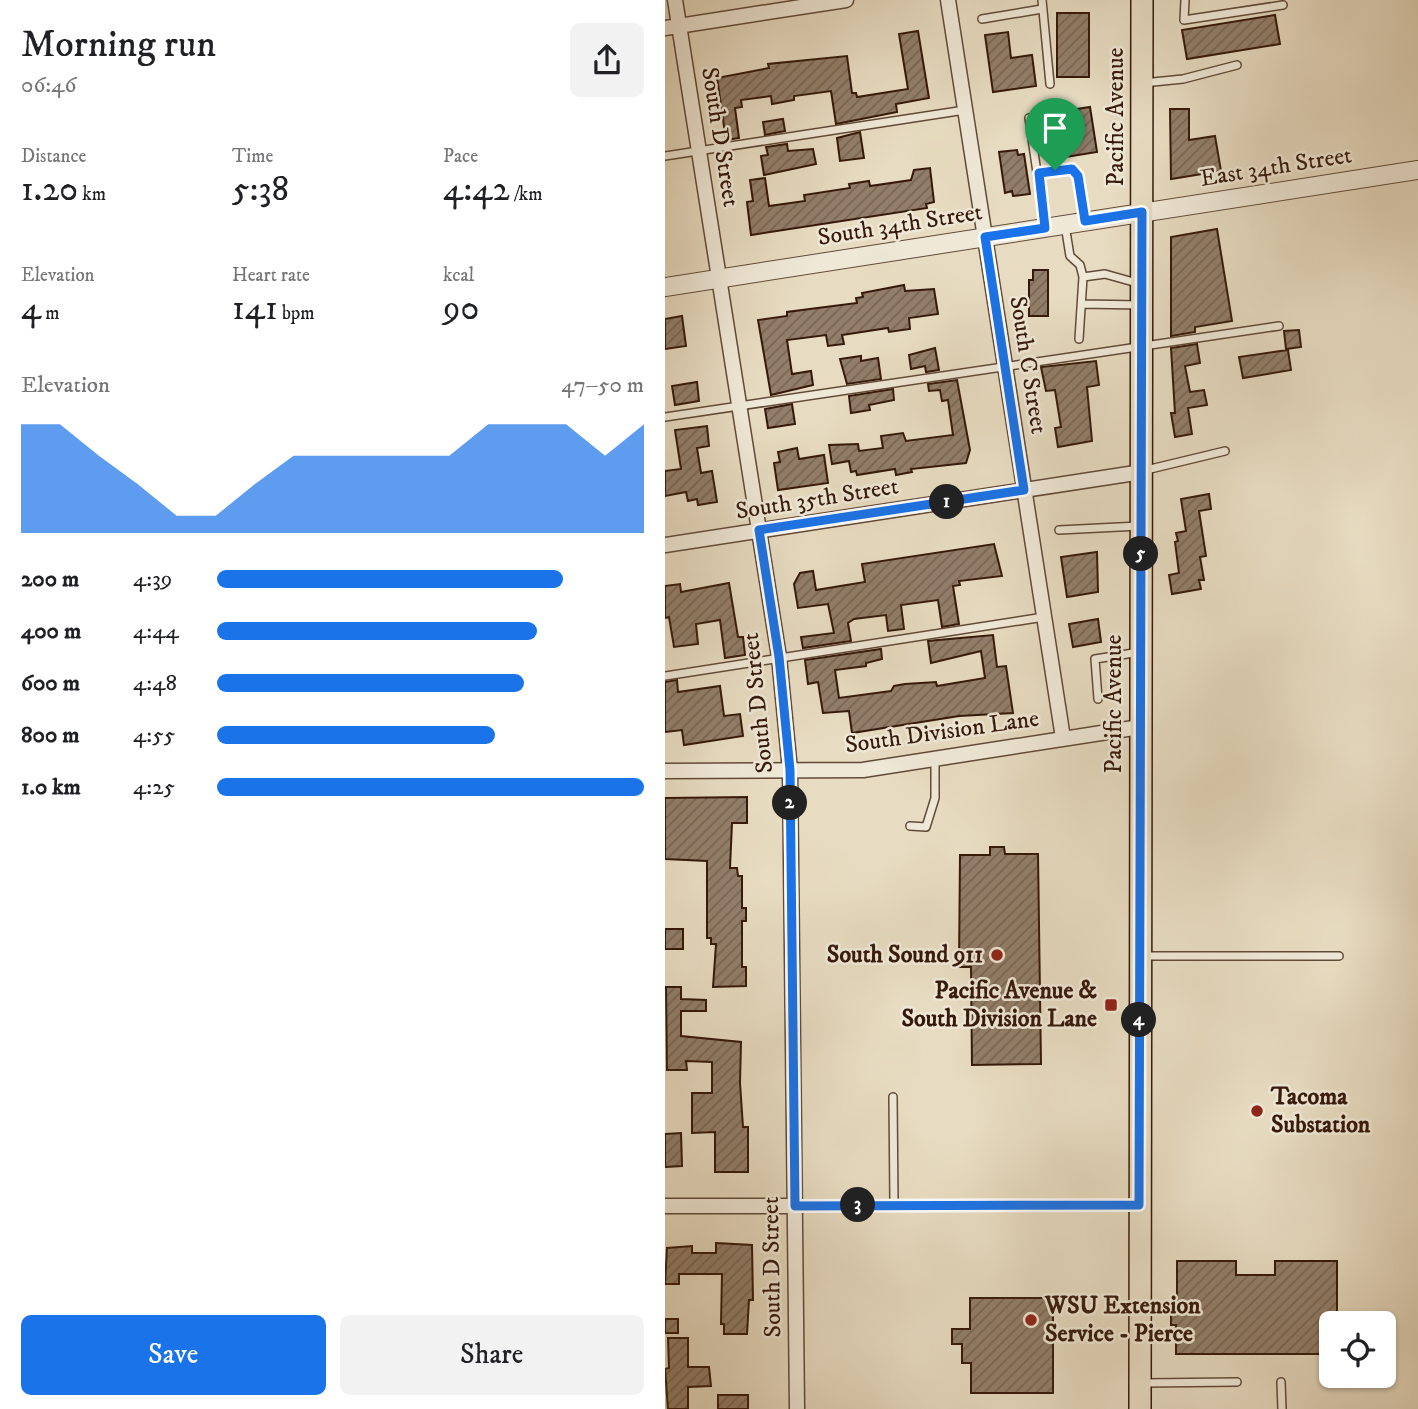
<!DOCTYPE html>
<html lang="en">
<head>
<meta charset="utf-8">
<style>
  :root { --surface:#fff; --page:#f2f2f2; --text:#202124; --muted:#757577; --accent:#1a73e8 }
  body { margin:0; font-family:"IM FELL DW Pica",serif; background:var(--page); color:var(--text); height:100vh; display:flex; flex-direction:column; font-size:26px; white-space:nowrap }
  * { box-sizing:border-box; margin:0 }
  p { font-size:23px; color:var(--muted) }
  .icon { flex:none; width:38px; height:38px; fill:none; stroke:currentColor; stroke-width:2; stroke-linecap:round; stroke-linejoin:round }
  .map { position:relative; flex:1; overflow:hidden }
  .drawer { display:flex; flex-direction:column; background:var(--surface); width:665px }
  .drawer>* { flex:none }
  .fabs { position:absolute; left:654px; top:1311px; display:grid; gap:14px }
  .fabs a { display:grid; place-items:center; width:77px; height:77px; border-radius:10px; background:var(--surface); box-shadow:0 2px 5px #0004; font-size:35px }
  .pin { position:absolute; display:grid; place-items:center; width:60px; height:60px; color:#fff; margin:-72px -30px; border-radius:50% 50% 50% 0; rotate:-45deg; box-shadow:0 0 7px #0007 }
  .pin .icon { rotate:45deg }
  .km { position:absolute; width:35px; height:35px; margin:-18px; border-radius:50%; background:#222; color:#fff; font-size:19px; line-height:35px; text-align:center }
  .round { display:grid; place-items:center; flex:none; width:74px; height:74px; border-radius:10px; background:var(--page) }
  .headline { display:flex; align-items:center; justify-content:space-between; height:119px; padding:0 21px }
  h1 { font-size:38px; font-weight:600; line-height:52px }
  .metrics { display:grid; grid-template-columns:repeat(3,1fr); gap:10px; height:119px; padding:7px 21px }
  .metrics div { display:grid; align-content:center }
  .metrics b { font-size:35px; font-weight:600 }
  .metrics small { font-size:19px; font-weight:400 }
  .metrics p { font-size:19px }
  .chart { height:196px; padding:14px 21px }
  .chart p { display:flex; justify-content:space-between }
  .chart svg { width:100%; height:126px; margin-top:7px; fill:var(--accent); opacity:.7 }
  .action { display:flex; gap:14px; margin-top:auto; padding:14px 21px }
  .action a { flex:1; height:80px; border-radius:10px; background:var(--accent); color:#fff; font-size:28px; font-weight:600; line-height:80px; text-align:center }
  .action a+a { background:var(--page); color:var(--text) }
  ul { padding:0 21px; list-style:none; font-size:23px }
  li { display:grid; grid-template-columns:112px 84px 1fr; align-items:center; height:52px }
  li i { height:18px; border-radius:9px; background:var(--accent) }
  main { display:flex; flex:1; min-height:0 }
  .map>svg:first-child { display:block }
</style>
</head>
<body>
<main>
<section class="drawer">
<div class="headline"><div><h1>Morning run</h1><p>06:46</p></div><a class="round"><svg class="icon" aria-label="share" viewBox="0 0 24 24"><path d="M12 15V3M7 8l5-5 5 5M5 13v7h14v-7"/></svg></a></div>
<div class="metrics">
<div><p>Distance</p><b>1.20<small> km</small></b></div>
<div><p>Time</p><b>5:38</b></div>
<div><p>Pace</p><b>4:42<small> /km</small></b></div>
</div>
<div class="metrics">
<div><p>Elevation</p><b>4<small> m</small></b></div>
<div><p>Heart rate</p><b>141<small> bpm</small></b></div>
<div><p>kcal</p><b>90</b></div>
</div>
<div class="chart"><p><span>Elevation</span>47–50 m</p>
<svg viewBox="0 0 160 44" preserveAspectRatio="none"><path d="M0 44V6L10 6L20 17L30 27L40 38L50 38L60 27L70 17L80 17L90 17L100 17L110 17L120 6L130 6L140 6L150 17L160 6V44z"/></svg>
</div>
<ul>
<li><b>200 m</b>4:39<i style="width:81%"></i></li>
<li><b>400 m</b>4:44<i style="width:75%"></i></li>
<li><b>600 m</b>4:48<i style="width:72%"></i></li>
<li><b>800 m</b>4:55<i style="width:65%"></i></li>
<li><b>1.0 km</b>4:25<i style="width:100%"></i></li>
</ul>
<div class="action"><a>Save</a><a>Share</a></div>
</section>
<div class="map">
<svg width="753" height="1409" viewBox="0 0 753 1409">
  <defs>
    <pattern id="building-hatch" width="6" height="6" patternUnits="userSpaceOnUse" patternTransform="scale(1.75)"><rect width="6" height="6" fill="#927e69"/><path d="M-1 1l2-2M0 6l6-6M5 7l2-2" fill="none" stroke="#786655"/></pattern>
  </defs>
  <rect width="100%" height="100%" fill="#e7dbc1"/>
  <filter id="stains"><feTurbulence type="fractalNoise" baseFrequency=".00286" numOctaves="4"/><feColorMatrix values="0 0 0 0 .2 0 0 0 0 .09 0 0 0 0 .02 0 0 0 .5 -.17"/></filter>
  <radialGradient id="worn" r=".72"><stop offset=".6" stop-color="#630" stop-opacity="0"/><stop offset="1" stop-color="#630" stop-opacity=".3"/></radialGradient>
  <path fill="url(#building-hatch)" stroke="#36190a" stroke-width="2" d="M 392,13 L 424,13 L 424,77 L 392,77 Z
    M 610,15 L 615,44 L 522,59 L 517,30 Z
    M 253,31 L 264,98 L 231,104 L 232,112 L 171,124 L 166,91 L 129,96 L 129,100 L 107,104 L 106,96 L 76,100 L 77,107 L 70,108 L 74,138 L 61,140 L 52,78 L 104,68 L 103,64 L 182,56 L 187,93 L 191,93 L 192,97 L 243,89 L 234,34 Z
    M 343,32 L 346,58 L 367,55 L 371,86 L 328,92 L 320,35 Z
    M 425,107 L 432,152 L 388,159 L 386,147 L 392,146 L 392,112 Z
    M 505,109 L 524,109 L 524,140 L 550,136 L 556,171 L 506,179 Z
    M 118,119 L 120,131 L 100,135 L 98,122 Z
    M 195,132 L 199,158 L 175,161 L 172,138 Z
    M 122,144 L 123,151 L 148,149 L 151,164 L 99,175 L 96,156 L 103,155 L 101,147 Z
    M 352,150 L 353,155 L 359,154 L 365,194 L 348,196 L 347,191 L 340,193 L 334,152 Z
    M 265,168 L 269,202 L 261,204 L 262,208 L 86,235 L 82,202 L 88,201 L 85,180 L 100,178 L 104,206 L 140,201 L 139,195 L 185,188 L 184,184 L 204,181 L 205,186 L 246,180 L 249,170 Z
    M 552,229 L 567,321 L 530,327 L 530,332 L 506,336 L 506,237 Z
    M 368,270 L 383,270 L 383,316 L 364,316 L 364,280 L 368,280 Z
    M 239,285 L 240,291 L 269,289 L 273,314 L 244,318 L 245,329 L 224,332 L 223,328 L 177,335 L 179,344 L 163,346 L 161,335 L 122,340 L 127,374 L 146,371 L 148,385 L 106,395 L 93,320 L 122,316 L 122,312 L 192,303 L 191,298 L 198,297 L 197,293 Z
    M 17,316 L 21,346 L 0,349 L 0,319 Z
    M 634,330 L 636,347 L 621,349 L 619,331 Z
    M 532,344 L 535,363 L 520,366 L 525,392 L 539,390 L 542,405 L 523,408 L 527,434 L 510,437 L 506,413 L 510,413 L 506,348 Z
    M 270,348 L 274,370 L 261,372 L 260,366 L 246,369 L 244,355 Z
    M 623,350 L 626,370 L 578,378 L 574,357 Z
    M 196,356 L 196,361 L 213,358 L 216,379 L 182,384 L 175,359 Z
    M 431,361 L 434,385 L 422,387 L 427,441 L 393,447 L 390,428 L 396,427 L 390,390 L 381,391 L 376,367 Z
    M 292,380 L 305,450 L 301,463 L 246,469 L 247,472 L 231,475 L 230,469 L 192,475 L 191,471 L 186,472 L 184,461 L 167,464 L 164,445 L 193,444 L 194,451 L 218,448 L 216,436 L 238,433 L 241,441 L 288,435 L 283,400 L 277,401 L 275,390 L 264,391 L 263,384 Z
    M 32,382 L 34,401 L 10,405 L 7,386 Z
    M 228,389 L 229,400 L 204,405 L 205,410 L 186,413 L 184,396 Z
    M 127,404 L 130,424 L 103,428 L 100,409 Z
    M 42,426 L 44,446 L 32,448 L 36,473 L 47,471 L 52,502 L 33,505 L 32,499 L 23,501 L 21,492 L 0,496 L 0,471 L 16,469 L 10,430 Z
    M 132,448 L 134,459 L 159,455 L 163,483 L 113,490 L 109,463 L 115,462 L 113,452 Z
    M 544,494 L 546,509 L 534,511 L 541,556 L 535,557 L 539,580 L 534,580 L 536,589 L 507,594 L 504,575 L 514,573 L 510,542 L 513,541 L 511,533 L 521,531 L 516,499 Z
    M 329,544 L 337,576 L 294,581 L 295,585 L 288,586 L 294,624 L 277,627 L 273,600 L 236,605 L 239,629 L 223,631 L 221,615 L 189,619 L 183,623 L 186,641 L 138,648 L 136,637 L 169,633 L 163,604 L 133,608 L 129,584 L 135,573 L 148,571 L 151,590 L 200,582 L 197,564 Z
    M 432,552 L 433,592 L 402,597 L 396,557 Z
    M 64,583 L 73,637 L 78,637 L 80,655 L 60,658 L 55,620 L 31,624 L 33,644 L 9,647 L 4,617 L 0,618 L 0,586 L 15,584 L 16,592 Z
    M 433,619 L 436,642 L 408,647 L 404,624 Z
    M 328,635 L 332,667 L 341,666 L 348,713 L 294,716 L 187,733 L 184,711 L 158,713 L 153,682 L 143,684 L 140,660 L 216,649 L 217,659 L 201,663 L 201,666 L 170,670 L 174,698 L 226,691 L 229,686 L 240,684 L 271,682 L 272,686 L 320,678 L 316,651 L 266,663 L 263,641 Z
    M 12,680 L 13,692 L 55,686 L 59,716 L 75,714 L 78,736 L 19,745 L 17,730 L 0,732 L 0,682 Z
    M 82,797 L 82,823 L 67,823 L 65,868 L 72,868 L 73,876 L 77,876 L 77,908 L 81,908 L 81,921 L 77,921 L 77,967 L 81,967 L 81,986 L 48,987 L 51,944 L 46,944 L 46,938 L 42,938 L 42,861 L 0,859 L 0,798 Z
    M 325,847 L 339,847 L 340,854 L 373,854 L 376,1064 L 307,1065 L 306,967 L 294,967 L 295,855 L 325,855 Z
    M 0,929 L 18,929 L 18,949 L 0,949 Z
    M 1,987 L 16,987 L 16,999 L 41,1000 L 41,1011 L 16,1011 L 16,1036 L 76,1042 L 75,1083 L 78,1127 L 83,1127 L 83,1172 L 50,1172 L 50,1132 L 27,1133 L 27,1093 L 47,1093 L 47,1062 L 21,1061 L 22,1070 L 2,1070 Z
    M 16,1133 L 17,1166 L 0,1167 L 0,1134 Z
    M 51,1243 L 87,1245 L 88,1300 L 84,1300 L 82,1334 L 59,1334 L 59,1324 L 56,1324 L 57,1274 L 14,1274 L 14,1284 L 0,1284 L 2,1248 L 27,1246 L 27,1253 L 51,1253 Z
    M 512,1261 L 571,1261 L 571,1275 L 610,1275 L 610,1261 L 672,1261 L 672,1323 L 667,1323 L 667,1354 L 511,1354 L 511,1325 L 506,1325 L 506,1307 L 512,1307 Z
    M 305,1298 L 388,1298 L 388,1393 L 306,1393 L 306,1363 L 297,1363 L 297,1344 L 287,1344 L 287,1329 L 305,1329 Z
    M 0,1319 L 13,1319 L 13,1333 L 0,1333 Z
    M 3,1338 L 23,1338 L 23,1367 L 44,1367 L 46,1386 L 23,1387 L 23,1409 L 3,1409 L 0,1369 L 4,1368 Z
    M 53,1395 L 83,1395 L 83,1409 L 53,1409 Z"/>
  <g fill="none" stroke-linecap="round" stroke-linejoin="round">
    <g stroke="#624a38" stroke-width="10">
      <path id="service" d="M 377,0 L 385,84
        M 520,0 L 519,20 L 618,5
        M 317,19 L 377,9
        M 478,83 L 518,79 L 572,65
        M 364,118 L 380,227
        M 0,156 L 300,110
        M 374,173 L 407,169 L 413,176 L 420,220
        M 400,225 L 405,256 L 415,265 L 418,277 L 414,339
        M 418,277 L 440,274 L 472,283
        M 417,304 L 476,305
        M 0,417 L 614,326
        M 477,471 L 560,451
        M 394,530 L 474,526
        M 0,676 L 379,617
        M 433,699 L 430,659 L 475,652
        M 245,826 L 261,827 L 270,798 L 270,761
        M 479,956 L 674,956
        M 228,1097 L 229,1204
        M 130,1206 L 474,1205
        M 616,1382 L 617,1409
        M 479,1383 L 572,1382"/>
    </g>
    <g stroke="#624a38" stroke-width="17">
      <path id="minor" d="M 10,0 L 114,657 L 125,770 L 132,1409
        M 283,0 L 398,738
        M 0,28 L 181,0
        M 0,545 L 477,472
        M 0,771 L 198,770 L 475,727
        M 0,1206 L 130,1206"/>
    </g>
    <g stroke="#624a38" stroke-width="20">
      <path id="tertiary" d="M 0,287 L 753,170"/>
    </g>
    <g stroke="#36190a" stroke-width="24">
      <path id="primary" d="M 475,1409 L 477,0"/>
    </g>
    <use href="#service" stroke="#efe8d7" stroke-width="7"/>
    <use href="#minor" stroke="#efe8d7" stroke-width="14"/>
    <use href="#tertiary" stroke="#efe8d7" stroke-width="18"/>
    <use href="#primary" stroke="#e7dbc1" stroke-width="21"/>
  </g>
  <g fill="none" stroke-linecap="round" stroke-linejoin="round">
    <g stroke="#fff" stroke-width="14">
      <path id="route" d="M 407,169 L 413,176 L 420,221 L 477,212 L 474,1205 L 130,1206 L 125,770 L 114,657 L 94,530 L 359,490 L 320,237 L 380,228 L 374,173 Z"/>
    </g>
    <use href="#route" stroke="#1a73e8" stroke-width="9"/>
  </g>
  <g fill="#8f2418" stroke="#efe8d7" stroke-width="2.5">
    <circle cx="332" cy="955" r="7"/>
    <rect x="439" y="998" width="14" height="14" rx="3.5"/>
    <circle cx="592" cy="1111" r="7"/>
    <circle cx="366" cy="1320" r="7"/>
  </g>
  <g text-anchor="middle" dominant-baseline="central" stroke-width="5" stroke-linejoin="round" paint-order="stroke">
    <g font-size="24" fill="#36190a" stroke="#efe8d7">
      <text transform="translate(451 117) rotate(-90)">Pacific Avenue</text>
      <text transform="translate(55 137) rotate(81)">South D Street</text>
      <text transform="translate(611 167) rotate(-9)">East 34th Street</text>
      <text transform="translate(235 225) rotate(-9)">South 34th Street</text>
      <text transform="translate(363 365) rotate(81)">South C Street</text>
      <text transform="translate(152 499) rotate(-9)">South 35th Street</text>
      <text transform="translate(93 703) rotate(-96)">South D Street</text>
      <text transform="translate(449 704) rotate(-90)">Pacific Avenue</text>
      <text transform="translate(277 732) rotate(-8)">South Division Lane</text>
      <text transform="translate(107 1267) rotate(-91)">South D Street</text>
    </g>
    <g font-size="24" font-weight="bold" fill="#36190a" stroke="#efe8d7" text-anchor="end">
      <text x="318" y="955">South Sound 911</text>
      <text x="432" y="991">Pacific Avenue &amp;<tspan x="432" dy="28">South Division Lane</tspan></text>
      <text x="606" y="1097" text-anchor="start">Tacoma<tspan x="606" dy="28">Substation</tspan></text>
      <text x="380" y="1306" text-anchor="start">WSU Extension<tspan x="380" dy="28">Service - Pierce</tspan></text>
    </g>
  </g>
  <rect width="100%" height="100%" filter="url(#stains)"/>
  <rect width="100%" height="100%" fill="url(#worn)"/>
</svg>
<div class="fabs">
<a><svg class="icon" aria-label="locate" viewBox="0 0 24 24"><circle cx="12" cy="12" r="6"/><path d="M12 2v4M12 18v4M2 12h4M18 12h4"/></svg></a>
</div>
<div class="pin" style="left:390px;top:170px;background:#1e9e55"><svg class="icon" aria-label="arrive" viewBox="0 0 24 24"><path d="M6 21V4h12l-3 4 3 4H6"/></svg></div>
<b class="km" style="left:282px;top:502px">1</b>
<b class="km" style="left:125px;top:803px">2</b>
<b class="km" style="left:193px;top:1205px">3</b>
<b class="km" style="left:474px;top:1020px">4</b>
<b class="km" style="left:476px;top:554px">5</b>
</div>
</main>
</body>
</html>
